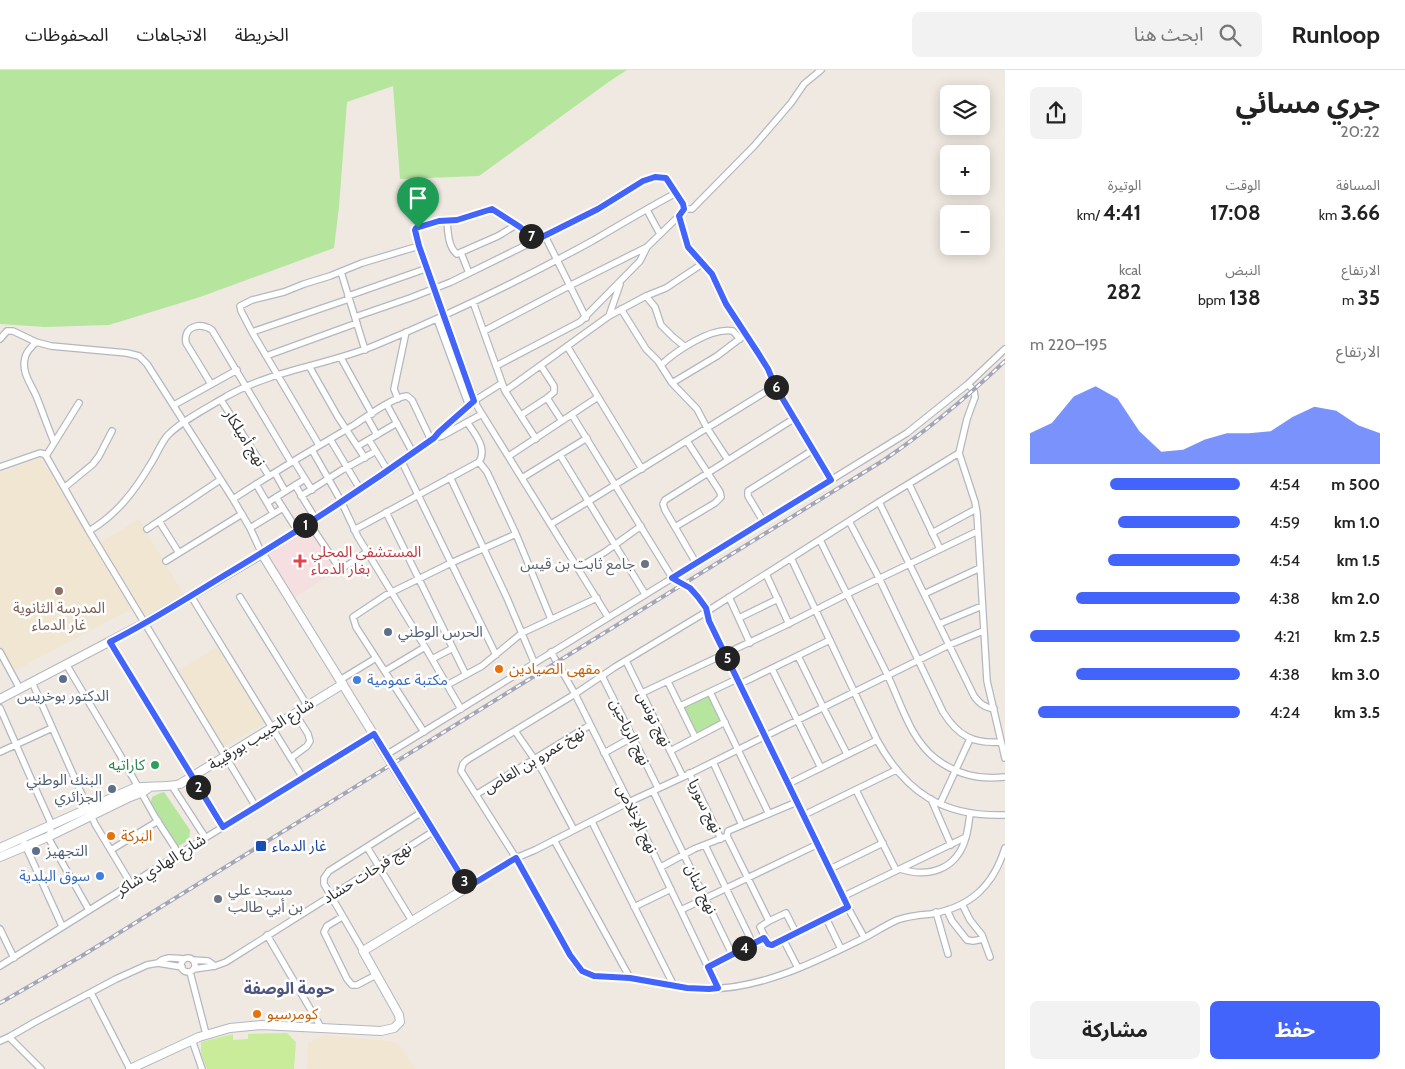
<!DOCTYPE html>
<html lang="ar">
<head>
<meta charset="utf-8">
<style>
  :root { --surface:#fff; --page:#f2f2f2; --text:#222; --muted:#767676; --line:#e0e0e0; --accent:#4264fb }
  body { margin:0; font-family:Cabin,"Noto Sans Arabic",sans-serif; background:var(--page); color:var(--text); direction:rtl; height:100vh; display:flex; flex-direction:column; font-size:19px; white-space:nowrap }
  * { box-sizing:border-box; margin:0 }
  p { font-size:16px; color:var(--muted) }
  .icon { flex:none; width:28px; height:28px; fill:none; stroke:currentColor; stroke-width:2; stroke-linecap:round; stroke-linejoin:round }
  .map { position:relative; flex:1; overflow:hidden; direction:ltr }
  .panel { display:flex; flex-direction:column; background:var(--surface); width:400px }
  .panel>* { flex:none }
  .controls { position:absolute; left:940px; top:15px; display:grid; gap:10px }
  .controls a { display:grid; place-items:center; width:50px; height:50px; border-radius:8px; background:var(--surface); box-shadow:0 2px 12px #0003; font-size:25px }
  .pin { position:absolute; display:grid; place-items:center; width:42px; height:42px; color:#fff; margin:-51px -21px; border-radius:50% 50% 50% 0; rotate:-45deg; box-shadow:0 0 5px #0007 }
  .pin .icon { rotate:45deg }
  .km { position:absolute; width:25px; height:25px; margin:-12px; border-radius:50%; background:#222; color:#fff; font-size:14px; line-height:25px; text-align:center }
  .round { display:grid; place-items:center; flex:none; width:52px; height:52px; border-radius:8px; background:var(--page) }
  .headline { display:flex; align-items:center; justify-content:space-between; height:85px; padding:0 25px }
  h1 { font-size:28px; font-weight:700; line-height:38px }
  .stats { display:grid; grid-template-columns:repeat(3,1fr); gap:8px; height:85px; padding:5px 25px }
  .stats div { display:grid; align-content:center }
  .stats b { font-size:21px; font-weight:700 }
  .stats small { font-size:14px; font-weight:400 }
  .stats p { font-size:14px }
  .chart { height:140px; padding:10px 25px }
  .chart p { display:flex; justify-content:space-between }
  .chart svg { width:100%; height:90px; margin-top:5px; fill:var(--accent); opacity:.7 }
  .cta { display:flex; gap:10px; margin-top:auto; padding:10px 25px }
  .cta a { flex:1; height:58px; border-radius:8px; background:var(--accent); color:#fff; font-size:20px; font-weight:700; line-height:58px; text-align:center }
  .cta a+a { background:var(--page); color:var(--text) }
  ul { padding:0 25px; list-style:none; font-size:16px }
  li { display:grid; grid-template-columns:80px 60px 1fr; align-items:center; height:38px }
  li i { height:12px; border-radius:6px; background:var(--accent) }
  header { display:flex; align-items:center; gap:30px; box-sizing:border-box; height:70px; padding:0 25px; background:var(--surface); border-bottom:1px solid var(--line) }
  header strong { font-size:24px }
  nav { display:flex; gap:28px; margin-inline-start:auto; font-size:18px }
  .search { width:350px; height:45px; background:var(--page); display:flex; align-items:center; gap:12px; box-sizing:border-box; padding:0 18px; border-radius:8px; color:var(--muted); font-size:19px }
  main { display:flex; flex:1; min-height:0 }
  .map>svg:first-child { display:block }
</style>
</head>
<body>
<header>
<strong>Runloop</strong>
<div class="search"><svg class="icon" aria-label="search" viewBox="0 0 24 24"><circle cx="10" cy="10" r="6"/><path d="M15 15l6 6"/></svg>ابحث هنا</div>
<nav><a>الخريطة</a><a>الاتجاهات</a><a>المحفوظات</a></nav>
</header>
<main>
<section class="panel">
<div class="headline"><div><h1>جري مسائي</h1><p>20:22</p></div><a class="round"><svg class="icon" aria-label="share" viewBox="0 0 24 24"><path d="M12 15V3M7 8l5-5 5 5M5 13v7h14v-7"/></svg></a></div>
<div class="stats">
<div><p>المسافة</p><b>3.66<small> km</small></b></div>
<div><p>الوقت</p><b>17:08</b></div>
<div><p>الوتيرة</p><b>4:41<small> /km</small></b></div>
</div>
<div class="stats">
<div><p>الارتفاع</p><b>35<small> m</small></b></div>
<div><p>النبض</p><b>138<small> bpm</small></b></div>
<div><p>kcal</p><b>282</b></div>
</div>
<div class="chart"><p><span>الارتفاع</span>195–220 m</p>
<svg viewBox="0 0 160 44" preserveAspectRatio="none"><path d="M0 44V29L10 24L20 11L30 6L40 12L50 28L60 38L70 37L80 32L90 29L100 29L110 28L120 21L130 16L140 18L150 25L160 29V44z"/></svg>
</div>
<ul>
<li><b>500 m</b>4:54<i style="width:62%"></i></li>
<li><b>1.0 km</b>4:59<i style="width:58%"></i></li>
<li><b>1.5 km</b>4:54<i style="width:63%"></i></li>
<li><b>2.0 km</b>4:38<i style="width:78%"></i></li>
<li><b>2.5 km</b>4:21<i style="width:100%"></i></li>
<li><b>3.0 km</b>4:38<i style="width:78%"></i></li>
<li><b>3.5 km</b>4:24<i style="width:96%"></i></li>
</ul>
<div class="cta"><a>حفظ</a><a>مشاركة</a></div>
</section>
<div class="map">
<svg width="1005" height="999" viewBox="0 0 1005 999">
  <rect width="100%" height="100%" fill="#efe9e1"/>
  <path fill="#f0e6d1" d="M 41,388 L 131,539 L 14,601 L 6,589 L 0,586 L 0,403 Z
    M 139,449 L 183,524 L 145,549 L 100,473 Z
    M 217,577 L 264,653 L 224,677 L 178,601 Z
    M 324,965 L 396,972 L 416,999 L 307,999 L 308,973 Z"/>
  <path fill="#f5dfe0" d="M 307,457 L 336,501 L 295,527 L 264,481 Z"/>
  <path fill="#b6e59e" d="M 0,0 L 627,0 L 610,11 L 479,106 L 400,109 L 393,16 L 347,32 L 339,137 L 334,178 L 200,227 L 109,255 L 45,257 L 0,254 Z
    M 709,625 L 721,651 L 696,663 L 683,637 Z
    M 164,722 L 190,760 L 189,770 L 177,777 L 151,732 L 152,727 L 160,723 Z"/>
  <path fill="#c9ec9a" d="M 287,963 L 296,972 L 294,999 L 207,999 L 201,984 L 201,972 L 233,964 L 233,970 L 248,969 L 248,964 Z"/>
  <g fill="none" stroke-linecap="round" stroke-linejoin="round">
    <g stroke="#b4b7c1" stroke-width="8">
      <path id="street" d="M 684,139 L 692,139 L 695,136 L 754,76 L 791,33 L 804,14 L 821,0
        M 647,140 L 660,164
        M 679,146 L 689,177 L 712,204 L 726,234 L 758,283 L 768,299 L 775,316 L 831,410
        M 447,151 C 448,162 448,177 457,184 L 498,166 L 516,155
        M 545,166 L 586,248
        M 536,171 L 520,157 L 492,139 C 480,141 469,148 457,150 C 443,153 427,150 415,160 L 419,176 L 477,336 L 608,547
        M 461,183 L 469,203
        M 341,202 L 365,280
        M 348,226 L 428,198
        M 646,226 L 655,237 L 661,255 L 673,267 L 684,276
        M 473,232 L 505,321 L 536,369
        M 621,239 L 646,279 L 658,291 L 672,313 L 697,339 L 707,358 L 728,390
        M 609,246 L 620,214
        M 355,247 L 410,228 L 451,212 L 581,148 L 643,111 L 655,107 L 666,108 L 683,134 L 684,139 L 679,146 L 647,177 L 569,216 L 484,261
        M 437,249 L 469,336
        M 252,262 L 349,229
        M 0,269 L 7,261 L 13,261 L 36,272 L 51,276 L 127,283 L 139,286 L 147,294 L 233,429 L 250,458 L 262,484 L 395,397 L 434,368 L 439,362 L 474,331 L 502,313
        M 36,272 C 32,277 26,281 25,288 C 21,303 32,315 37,328 C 43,343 48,358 54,372
        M 567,276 L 642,399
        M 266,286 L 357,253
        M 341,288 L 372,344
        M 661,295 C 676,281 711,257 733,261 L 740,269
        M 309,296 L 338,347 L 365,388
        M 496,296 L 580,252 L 640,191 L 647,177
        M 672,313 L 717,286 L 742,267
        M 211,314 L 186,273 C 183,256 200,252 212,260 L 291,392
        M 968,314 L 974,321 L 975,327 L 967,349 L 959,383 L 975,432 L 977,443 L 987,611 L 1005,688
        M 505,321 L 609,246 L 646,226 L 666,218 L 702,194
        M 547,328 L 562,351
        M 398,329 L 394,319 L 395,314 L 406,262
        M 221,330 L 269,406
        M 174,335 L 237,300
        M 387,335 L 413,383
        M 521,345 L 547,328 L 554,322 L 554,316 L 541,296
        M 572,345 L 673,509 L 690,518 L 698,527 L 706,538 L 709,551 L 818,774 L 842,827 L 864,867
        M 367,347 L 377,365
        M 434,368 L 442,366 L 482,344
        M 330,369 L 360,419
        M 369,370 L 388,401
        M 319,375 L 252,262 L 241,241 L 240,236 L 252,230 L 284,222 L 304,214 L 330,206 L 362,193 L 419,176
        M 358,376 L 397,353
        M 312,380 L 341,431 L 358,467 L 425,577 L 461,639
        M 959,383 L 879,432 L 706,542 L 615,597 L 575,624 L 467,690 L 463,694 L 461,701 L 516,788 L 577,897 C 590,911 614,906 631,908 C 656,912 681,919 706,919 C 762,919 815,892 864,868 C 875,862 886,855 897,850 C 908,846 919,845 931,844 C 971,837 993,816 1005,778
        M 560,385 L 645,524
        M 46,386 L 79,333
        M 509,386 L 598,327
        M 294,391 L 312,420
        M 402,392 L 496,585
        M 479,392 L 487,402 L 516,464 L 551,549
        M 0,397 L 40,383 L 44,384 L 46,386 L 89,461 L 256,737
        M 275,403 L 285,421
        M 450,407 L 507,528 L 534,592
        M 522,408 L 587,368
        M 256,414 L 273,443
        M 909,414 L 940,479
        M 295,415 L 315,448
        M 65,417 L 93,394 L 99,386 L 112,361
        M 301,426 L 342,400 L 376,381
        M 276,427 L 297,460
        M 233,429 C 273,403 313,379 354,355 C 366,347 393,327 407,326 L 412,330 L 431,370
        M 879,432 L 974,626 C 980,634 984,637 994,639
        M 267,433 L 305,409
        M 386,442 L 466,605
        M 159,451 L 179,483
        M 763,451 L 748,426 L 748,421 L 813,380
        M 849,451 L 879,508 L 943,642 C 958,666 973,674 1001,672
        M 309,453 L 336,493 C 338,496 339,498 343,497 C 349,496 361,485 367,482
        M 551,454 L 589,431 L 775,316
        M 675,457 L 715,433 L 721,427 L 720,422 L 687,371
        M 250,458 L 283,438
        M 147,459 L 220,410
        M 354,460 L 479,392 C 488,378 474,363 467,352
        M 89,461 C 116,445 134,422 150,395 C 156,386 160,375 167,366 C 181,351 209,337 227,326 C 273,300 328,295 376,275 C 451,244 523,209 594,170 C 621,154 648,138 676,123
        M 932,463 L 976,439
        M 820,470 C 842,515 865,559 887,604 C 901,633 910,669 936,689 C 957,705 980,710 1005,707
        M 791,488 L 877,670 C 906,723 943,747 1005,745
        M 166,491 L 242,444
        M 696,493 L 665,440 L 663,434 L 665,430 L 795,348
        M 578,498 L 605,482 L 641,456
        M 766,504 L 789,554
        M 924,524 L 980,498
        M 191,526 L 303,708
        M 240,527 L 307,635
        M 729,527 L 750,573
        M 739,548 L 778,529
        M 939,554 L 982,536
        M 110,572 L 223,757
        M 0,582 L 20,619
        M 551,582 L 575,624 L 629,732 L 718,918
        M 798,586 L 823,637 L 847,684
        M 432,589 L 453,578
        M 626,591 L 683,707
        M 66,594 L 119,683 L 155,747 L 179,784
        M 772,599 L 821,698
        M 385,601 L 425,577
        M 602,606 L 658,718
        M 340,610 L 376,588
        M 32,612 L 95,754 L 131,814
        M 668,612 L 695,667
        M 740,614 L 830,570
        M 447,615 L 482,596 L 522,563 L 597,528
        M 710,622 L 769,744
        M 642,623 L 784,556 L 847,524 L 978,461
        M 680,636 L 737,609
        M 0,638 L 32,711 L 50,751 C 53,758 48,764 50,771 L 89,840
        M 516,660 L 517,664 L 542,700 L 574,760
        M 424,662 L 356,557 L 353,547 L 386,525 L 451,493 L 516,464
        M 670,681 L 725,652
        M 0,682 L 52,658
        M 604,683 L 633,667
        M 386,685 L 907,363 L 968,314 L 1005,279
        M 291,688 L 307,676 L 310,671 L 308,664 L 295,643
        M 713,692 L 742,755
        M 689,703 L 721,769
        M 788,714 L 877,670
        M 172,716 L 205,767
        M 856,720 L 896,800
        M 653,721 L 732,884 L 765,868
        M 477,724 L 590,655
        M 931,729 L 951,775
        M 940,734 L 970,669
        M 804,745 L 896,700
        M 592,752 L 674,916
        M 727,766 L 769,851
        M 22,768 L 62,856
        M 554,770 L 630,908
        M 705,775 L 753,874
        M 367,777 L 412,851
        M 111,780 L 158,751
        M 661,797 L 694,779 L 727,766 L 728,761 L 797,732
        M 830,799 L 883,773
        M 900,799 C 929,808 957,800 966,767 C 968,760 969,751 970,744
        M 468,817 L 516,788 L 535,780 L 629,732 L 683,707 L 949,575 L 983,561
        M 842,827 L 966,767
        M 962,834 L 970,850 L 982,865 L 990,887
        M 634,837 L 671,819
        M 681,840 L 818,774
        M 947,840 L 952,851 L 967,870 L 973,871 L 983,869
        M 936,842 L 948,884
        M 342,847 L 327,856 L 324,862 L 347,909 L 352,915 L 357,915 L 376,905
        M 826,848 L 841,879
        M 0,859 L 14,888
        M 796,863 L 786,843 L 769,851 L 760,857 L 769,875 L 772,875 L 848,837
        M 267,865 L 322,959
        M 783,869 L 798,898
        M 363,881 L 324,814 L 324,808 L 329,801 L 422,742
        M181 895a7 7 0 1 1 14 0a7 7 0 1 1-14 0Z
        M 193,890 L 208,891 L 215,896
        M 158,893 C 165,886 175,888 184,889
        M 0,896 L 179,784 L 374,664
        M 708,897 L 732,884
        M 194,899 L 215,896 L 226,892 L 434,761
        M 190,902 L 206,964
        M 91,923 L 130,999
        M 9,967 L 41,999
        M 192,970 L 202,999
        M 0,971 L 9,967 L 35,952 L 116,909 L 147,895 L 158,893 L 182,897"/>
    </g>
    <g stroke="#b4b7c1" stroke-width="10">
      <path id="secondary" d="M 0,629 L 145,553 L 262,484 L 468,817 L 363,881 L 399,945 L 400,952 L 394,958 L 381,961 L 261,955 L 230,958 L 199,967 L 130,999
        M 0,778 L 134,718 C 149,715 165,718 180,714 L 343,614
        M 0,787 L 50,766 L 130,727 L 143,722 L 150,717"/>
    </g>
    <use href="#street" stroke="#fff" stroke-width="5.5"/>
    <use href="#secondary" stroke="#fff" stroke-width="8"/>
    <g stroke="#a3a6b8" stroke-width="4">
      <path id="rail" d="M 0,933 L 80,887 L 884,390 C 928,360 967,327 1005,291"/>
    </g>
    <use href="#rail" stroke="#fff" stroke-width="2" stroke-dasharray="5.5" stroke-linecap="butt"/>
  </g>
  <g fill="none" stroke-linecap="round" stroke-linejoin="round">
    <g stroke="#fff" stroke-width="10">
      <path id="route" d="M 655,107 L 666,108 L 683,134 L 684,139 L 679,146 L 688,177 L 712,204 L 726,234 L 758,283 L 768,299 L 775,316 L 831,410 L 672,508 L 690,518 L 698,527 L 706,538 L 709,551 L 848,837 L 772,875 L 768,874 L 764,868 L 708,897 L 718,918 L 709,919 L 687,918 L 630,908 L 594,906 L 582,901 L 570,885 L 516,788 L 468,817 L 374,664 L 223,757 L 110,572 C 150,552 187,528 225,505 C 297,462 367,416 434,368 L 439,362 L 474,331 L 419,176 L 415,160 L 416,158 L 439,151 L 457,150 L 492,139 L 520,157 L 536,170 L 598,139 L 643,111 Z"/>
    </g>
    <use href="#route" stroke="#4264fb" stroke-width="6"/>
  </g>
  <path fill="#e0444e" stroke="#fff" stroke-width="2" d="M297.5 483.5h5v5h5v5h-5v5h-5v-5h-5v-5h5z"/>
  <g fill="#6b7280" stroke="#fff" stroke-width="2">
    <circle cx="645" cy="494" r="5"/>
    <circle cx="218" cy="829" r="5"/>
  </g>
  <circle fill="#8d6e63" stroke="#fff" stroke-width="2" cx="59" cy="521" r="5"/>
  <g fill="#5c6f8a" stroke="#fff" stroke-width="2">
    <circle cx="388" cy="562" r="5"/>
    <circle cx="63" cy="609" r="5"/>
    <circle cx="112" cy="719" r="5"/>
    <circle cx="36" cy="781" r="5"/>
  </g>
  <g fill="#e8710a" stroke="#fff" stroke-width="2">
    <circle cx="499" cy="599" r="5"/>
    <circle cx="111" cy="766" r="5"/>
    <circle cx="257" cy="944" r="5"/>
  </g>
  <g fill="#3f7fe0" stroke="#fff" stroke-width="2">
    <circle cx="357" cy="610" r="5"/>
    <circle cx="100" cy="806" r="5"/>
  </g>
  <circle fill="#2e9e5b" stroke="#fff" stroke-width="2" cx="155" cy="695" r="5"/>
  <rect fill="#1a4fb4" stroke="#fff" stroke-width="2" x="255" y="770" width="12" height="12" rx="2.5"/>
  <g text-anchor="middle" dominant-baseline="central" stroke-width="5" stroke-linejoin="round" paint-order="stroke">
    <g font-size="15" fill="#2e2e2e" stroke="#fff">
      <text transform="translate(245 368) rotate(58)">نهج أميلكار</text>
      <text transform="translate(654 649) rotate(64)">نهج تونس</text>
      <text transform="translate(630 662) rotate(64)">نهج الرياحين</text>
      <text transform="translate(261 664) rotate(-32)">شارع الحبيب بورقيبة</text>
      <text transform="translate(534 690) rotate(-31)">نهخ عمرو بن العاص</text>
      <text transform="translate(705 736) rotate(64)">نهج سوريا</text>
      <text transform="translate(637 749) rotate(64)">نهج الإخلاص</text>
      <text transform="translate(161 795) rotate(-32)">شارع الهادي شاكر</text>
      <text transform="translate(367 803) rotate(-32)">نهج فرحات حشاد</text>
      <text transform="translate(701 819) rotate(64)">نهج لبنان</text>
    </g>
    <g font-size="15" fill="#be3a42" stroke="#fff" text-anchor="start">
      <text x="311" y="482">المستشفى المحلي<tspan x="311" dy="17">بغار الدماء</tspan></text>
    </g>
    <g font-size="15" fill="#5b616d" stroke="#fff" text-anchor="end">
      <text x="635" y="494">جامع ثابت بن قیس</text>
      <text x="228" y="820" text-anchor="start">مسجد علي<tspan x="228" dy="17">بن أبي طالب</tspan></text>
    </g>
    <g font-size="15" fill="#785e54" stroke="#fff">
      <text x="59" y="538">المدرسة الثانوية<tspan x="59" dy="17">غار الدماء</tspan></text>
    </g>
    <g font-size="15" fill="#4e5e75" stroke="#fff" text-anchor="start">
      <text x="398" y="562">الحرس الوطني</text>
      <text x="63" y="626" text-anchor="middle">الدكتور بوخريس</text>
      <text x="102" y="710" text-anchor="end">البنك الوطني<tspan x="102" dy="17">الجزائري</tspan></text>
      <text x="46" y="781">التجهيز</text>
    </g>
    <g font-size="15" fill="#c56008" stroke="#fff" text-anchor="start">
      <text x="509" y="599">مقهى الصيادين</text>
      <text x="121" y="766">البركة</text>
      <text x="267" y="944">كومرسيو</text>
    </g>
    <g font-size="15" fill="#366cbe" stroke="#fff" text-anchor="start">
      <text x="367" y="610">مكتبة عمومية</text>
      <text x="90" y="806" text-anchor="end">سوق البلدية</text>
    </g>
    <g font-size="15" fill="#27864d" stroke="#fff" text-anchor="end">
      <text x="145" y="695">كاراتيه</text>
    </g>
    <g font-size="15" fill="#164399" stroke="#fff" text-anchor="start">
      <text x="272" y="776">غار الدماء</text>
    </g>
    <g font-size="16" font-weight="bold" fill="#4d5680" stroke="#fff">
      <text x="289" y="918">حومة الوصفة</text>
    </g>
  </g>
</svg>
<div class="controls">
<a><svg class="icon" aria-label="layers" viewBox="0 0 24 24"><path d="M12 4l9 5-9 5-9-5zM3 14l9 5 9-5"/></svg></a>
<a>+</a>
<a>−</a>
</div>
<div class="pin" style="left:418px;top:158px;background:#1e9e55"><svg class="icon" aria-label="arrive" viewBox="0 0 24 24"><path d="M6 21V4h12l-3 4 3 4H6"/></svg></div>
<b class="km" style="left:305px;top:455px">1</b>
<b class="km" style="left:198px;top:717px">2</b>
<b class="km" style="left:464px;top:811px">3</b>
<b class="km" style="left:744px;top:878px">4</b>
<b class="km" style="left:727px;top:588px">5</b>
<b class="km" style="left:776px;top:317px">6</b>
<b class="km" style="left:531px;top:166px">7</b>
</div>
</main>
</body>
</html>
